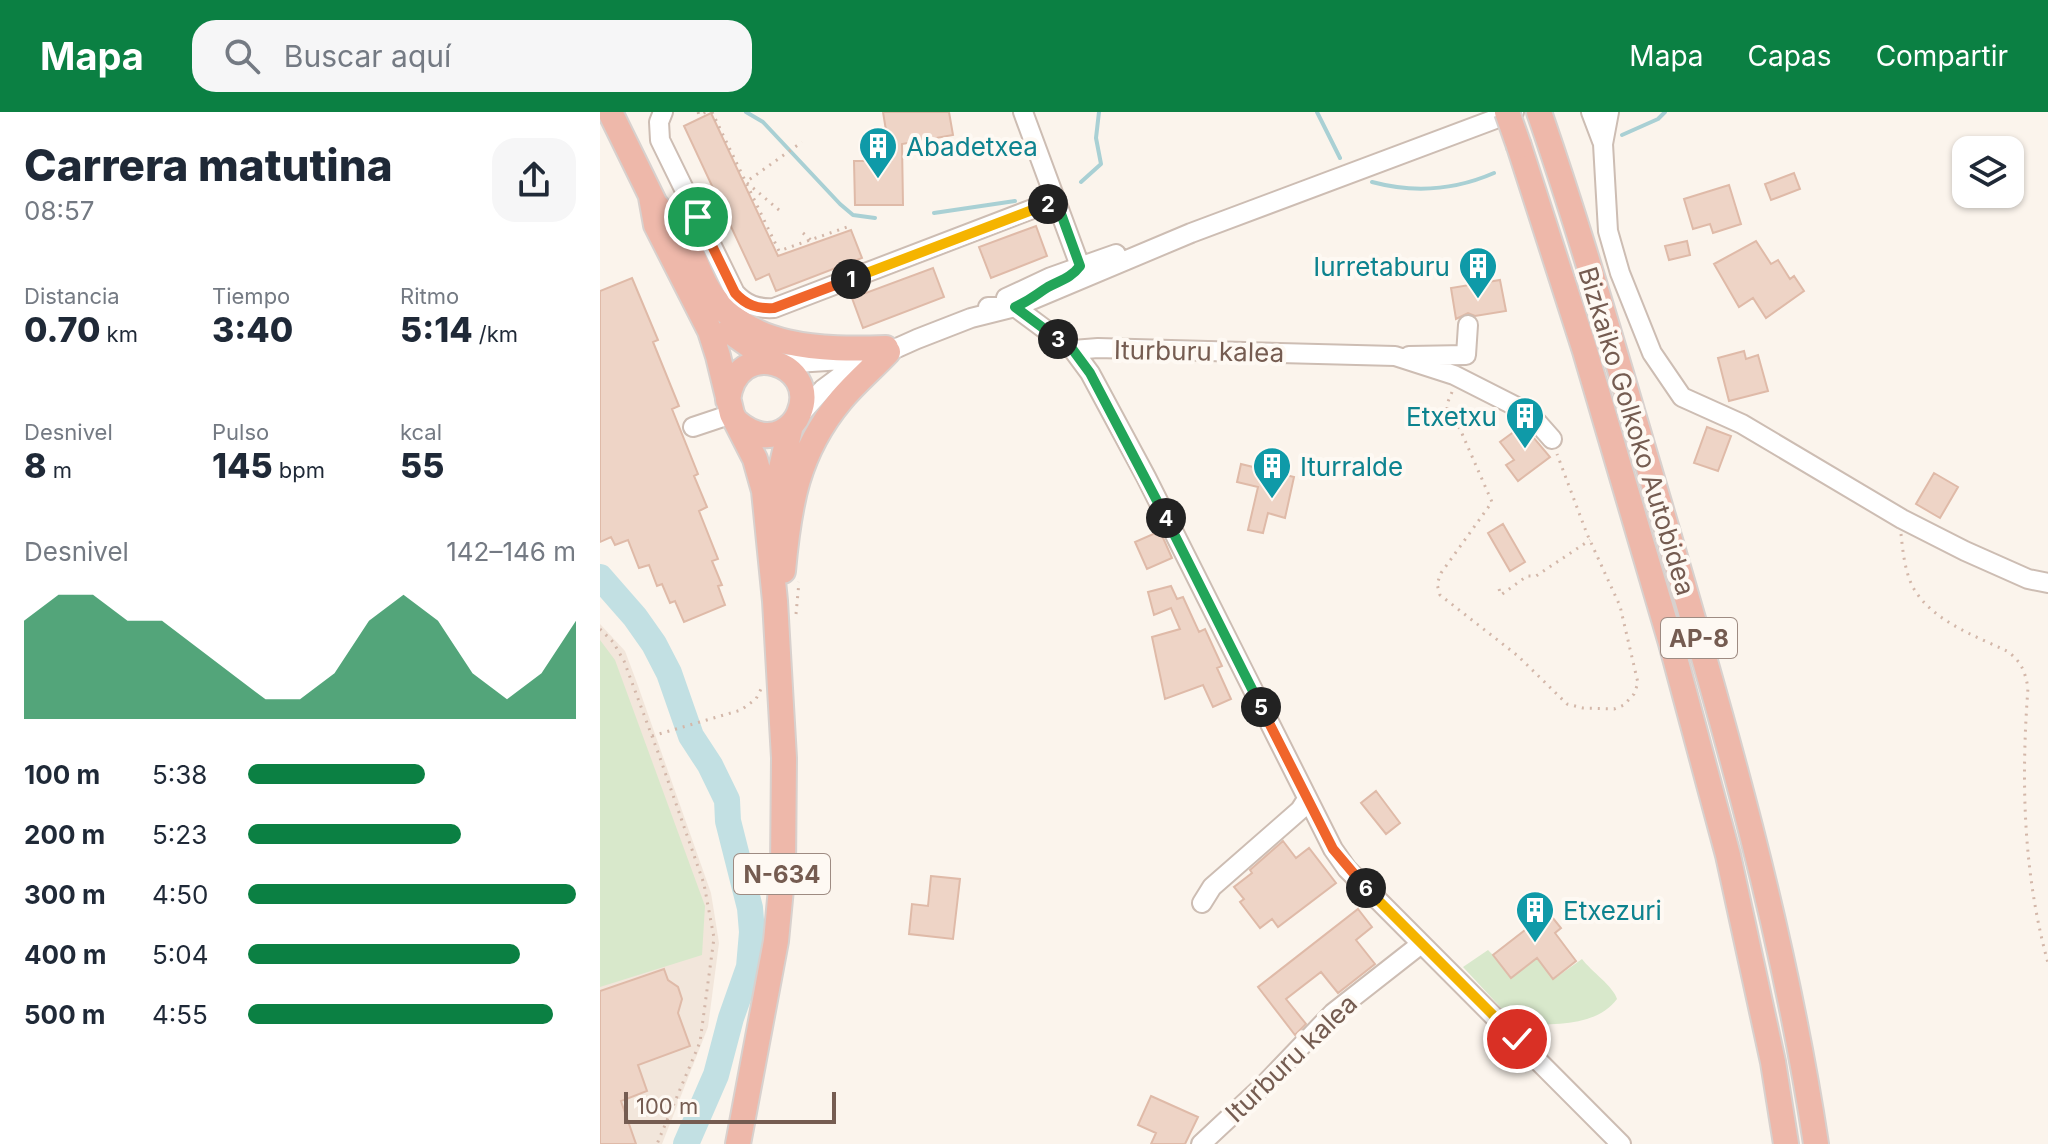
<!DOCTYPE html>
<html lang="es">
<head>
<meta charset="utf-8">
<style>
  :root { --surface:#fff; --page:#f6f6f7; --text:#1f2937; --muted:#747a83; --accent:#0b8043 }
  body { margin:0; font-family:Inter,sans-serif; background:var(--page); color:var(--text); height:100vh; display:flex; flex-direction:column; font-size:30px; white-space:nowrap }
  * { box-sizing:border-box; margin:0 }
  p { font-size:26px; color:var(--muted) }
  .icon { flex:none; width:44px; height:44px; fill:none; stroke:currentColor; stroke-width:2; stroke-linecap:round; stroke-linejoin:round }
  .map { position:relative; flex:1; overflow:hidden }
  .details { display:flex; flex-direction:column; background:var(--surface); width:600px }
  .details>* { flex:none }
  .buttons { position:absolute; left:1352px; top:24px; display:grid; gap:16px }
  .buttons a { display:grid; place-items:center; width:72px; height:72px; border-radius:16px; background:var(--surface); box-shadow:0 2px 6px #0004; font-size:40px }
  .scale { position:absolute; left:24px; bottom:20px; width:212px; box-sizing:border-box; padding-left:8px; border:4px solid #755c51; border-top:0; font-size:22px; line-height:28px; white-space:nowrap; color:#755c51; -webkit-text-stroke:6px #fef9f3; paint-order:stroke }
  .pin { position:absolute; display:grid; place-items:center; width:68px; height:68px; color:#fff; margin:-34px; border:4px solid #fff; border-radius:50%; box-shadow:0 2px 8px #0007 }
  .km { position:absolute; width:40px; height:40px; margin:-20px; border-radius:50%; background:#222; color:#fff; font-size:22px; line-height:40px; text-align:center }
  .round { display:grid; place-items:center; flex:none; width:84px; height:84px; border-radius:24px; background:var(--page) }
  .summary { display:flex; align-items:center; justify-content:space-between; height:136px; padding:0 24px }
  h1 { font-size:44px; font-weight:800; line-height:60px }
  .figures { display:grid; grid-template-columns:repeat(3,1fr); gap:12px; height:136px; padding:8px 24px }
  .figures div { display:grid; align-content:center }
  .figures b { font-size:34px; font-weight:800 }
  .figures small { font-size:22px; font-weight:400 }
  .figures p { font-size:22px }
  .chart { height:224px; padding:16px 24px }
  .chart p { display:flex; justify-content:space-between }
  .chart svg { width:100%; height:144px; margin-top:8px; fill:var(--accent); opacity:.7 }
  ul { padding:0 24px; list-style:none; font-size:26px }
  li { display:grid; grid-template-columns:128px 96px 1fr; align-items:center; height:60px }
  li i { height:20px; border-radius:10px; background:var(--accent) }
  header { display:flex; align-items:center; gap:48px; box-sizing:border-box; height:112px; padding:0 40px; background:var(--accent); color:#fff }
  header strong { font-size:38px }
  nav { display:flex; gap:44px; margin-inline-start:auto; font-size:28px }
  .search { width:560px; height:72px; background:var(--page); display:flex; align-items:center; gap:20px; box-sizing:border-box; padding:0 28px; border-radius:24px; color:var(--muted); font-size:30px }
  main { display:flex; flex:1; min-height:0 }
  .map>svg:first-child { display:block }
</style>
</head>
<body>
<header>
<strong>Mapa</strong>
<div class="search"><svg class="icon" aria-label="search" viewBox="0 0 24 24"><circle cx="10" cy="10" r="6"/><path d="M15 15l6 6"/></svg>Buscar aquí</div>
<nav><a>Mapa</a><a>Capas</a><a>Compartir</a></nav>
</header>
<main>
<section class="details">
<div class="summary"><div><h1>Carrera matutina</h1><p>08:57</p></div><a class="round"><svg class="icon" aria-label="share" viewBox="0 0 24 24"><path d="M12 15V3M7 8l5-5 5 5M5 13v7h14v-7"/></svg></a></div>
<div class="figures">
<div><p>Distancia</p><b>0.70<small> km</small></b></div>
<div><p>Tiempo</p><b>3:40</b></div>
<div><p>Ritmo</p><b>5:14<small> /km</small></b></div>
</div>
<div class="figures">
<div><p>Desnivel</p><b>8<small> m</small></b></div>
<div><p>Pulso</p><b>145<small> bpm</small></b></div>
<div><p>kcal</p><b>55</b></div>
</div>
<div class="chart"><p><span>Desnivel</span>142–146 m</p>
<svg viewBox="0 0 160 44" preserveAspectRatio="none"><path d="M0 44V14L10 6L20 6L30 14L40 14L50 22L60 30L70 38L80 38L90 30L100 14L110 6L120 14L130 30L140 38L150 30L160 14V44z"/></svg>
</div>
<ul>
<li><b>100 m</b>5:38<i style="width:54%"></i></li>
<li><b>200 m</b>5:23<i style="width:65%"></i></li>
<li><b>300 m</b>4:50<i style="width:100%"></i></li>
<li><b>400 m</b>5:04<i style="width:83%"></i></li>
<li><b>500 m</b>4:55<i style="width:93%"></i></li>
</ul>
</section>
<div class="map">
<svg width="1448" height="1032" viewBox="0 0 1448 1032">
  <rect width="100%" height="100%" fill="#fbf4ec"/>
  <path fill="#f2e6db" d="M 0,512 L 25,539 L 37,571 L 111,781 L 119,831 L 108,915 L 62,1032 L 0,1032 Z"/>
  <path fill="#d8e8cb" d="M 0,528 L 15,548 L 105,794 L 102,843 L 0,875 Z
    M 888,838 L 893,843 L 937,846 L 954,867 L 982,847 C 991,859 1014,875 1017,887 C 996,916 949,912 917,913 L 863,855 Z"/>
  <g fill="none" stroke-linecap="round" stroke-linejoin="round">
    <path stroke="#a9d0d4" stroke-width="4" d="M 146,0 L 163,10 L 240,92 L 253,103 L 275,106
      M 717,0 L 740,46
      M 1022,23 L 1058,7 L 1065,0
      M 481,70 L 501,52 L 496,26 L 499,0
      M 772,70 C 813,81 855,78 894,61
      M 334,101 L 415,89"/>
    <path stroke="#c2e0e3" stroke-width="26" d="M 0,465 L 35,505 L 54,532 L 69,561 L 91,624 L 110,653 L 127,688 L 128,709 L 150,796 L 152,820 L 149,855 L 131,906 L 116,963 L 86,1032"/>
  </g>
  <path fill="#eed4c6" stroke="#dfbaa8" stroke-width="2" d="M 283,0 L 349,0 L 353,23 L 302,32 L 303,93 L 255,93 L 254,49 L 291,49 Z
    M 111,1 L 178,144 L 251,118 L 262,146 L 176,179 L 169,162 L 156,168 L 84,14 Z
    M 1194,61 L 1200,77 L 1171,88 L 1165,72 Z
    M 1129,73 L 1141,112 L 1113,121 L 1110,112 L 1093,117 L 1084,87 Z
    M 436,114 L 447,144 L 391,166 L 379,135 Z
    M 1087,129 L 1090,143 L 1069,148 L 1065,134 Z
    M 1156,129 L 1171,152 L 1178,148 L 1190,167 L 1194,164 L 1204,179 L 1166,206 L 1153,186 L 1139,195 L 1114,152 Z
    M 333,156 L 344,185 L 263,216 L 252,186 Z
    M 32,166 L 58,228 L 53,230 L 79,294 L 72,297 L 98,362 L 94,364 L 107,395 L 99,399 L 118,447 L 112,449 L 122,473 L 118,474 L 125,493 L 84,510 L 75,489 L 70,491 L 62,472 L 57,474 L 49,453 L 39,456 L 28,428 L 15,433 L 11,425 L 0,430 L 0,179 Z
    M 900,168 L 906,199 L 875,204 L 868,201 L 856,207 L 851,176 Z
    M 1144,239 L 1146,247 L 1158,243 L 1168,279 L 1129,289 L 1118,246 Z
    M 923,313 L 950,345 L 918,369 L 906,353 L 914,348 L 900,330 Z
    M 1107,315 L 1131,324 L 1118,359 L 1094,351 Z
    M 641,352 L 694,365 L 685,406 L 668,401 L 663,421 L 648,418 L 658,375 L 637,370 Z
    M 1334,361 L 1358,375 L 1340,406 L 1316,392 Z
    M 903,412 L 925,450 L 910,459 L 888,421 Z
    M 560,419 L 572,446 L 547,457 L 535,430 Z
    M 571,474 L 577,487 L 583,485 L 599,520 L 605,517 L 622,554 L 617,556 L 631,587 L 613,595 L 603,573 L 565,587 L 552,525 L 580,517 L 571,496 L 554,503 L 548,480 Z
    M 776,679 L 800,711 L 786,722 L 761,691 Z
    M 683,729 L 696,746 L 709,736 L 736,771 L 678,815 L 672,807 L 660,816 L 640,790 L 644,787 L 634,775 L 652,761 L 650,758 Z
    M 331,764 L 360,767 L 353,827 L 309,822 L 312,792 L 328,794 Z
    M 758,797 L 772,815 L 756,828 L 775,852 L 738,881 L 721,860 L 686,887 L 706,912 L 695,923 L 658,875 Z
    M 948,800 L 961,816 L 955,821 L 976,849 L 953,867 L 937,846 L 911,866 L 893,843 Z
    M 64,857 L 68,868 L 78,875 L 82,887 L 78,901 L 90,934 L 38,953 L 47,979 L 21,989 L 36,1032 L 0,1032 L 0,879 Z
    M 551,984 L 598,1005 L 585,1032 L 551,1032 L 556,1021 L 538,1013 Z"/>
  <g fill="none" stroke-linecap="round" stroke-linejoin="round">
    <g stroke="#cdbdb3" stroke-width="22">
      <path id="minor" d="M 63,0 L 59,10 L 60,28 L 135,181 C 146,193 157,197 174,196 L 456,88
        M 423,0 L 480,154
        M 991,0 L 1002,29
        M 1009,0 L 1003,32 L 1008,119 L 1020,161 L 1052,241 L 1082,285 L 1142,312 L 1302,407 L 1365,439 L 1428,467 L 1448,471
        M 406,186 L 451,165 L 516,142
        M 388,195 L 415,195 L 473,238 L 490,261 L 546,365 L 733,737 L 747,757 L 1021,1032
        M 473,238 L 498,236 L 795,244 L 854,263 L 929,301 L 952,327
        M 809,244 L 866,243 L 868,213
        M 180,252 L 243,248 L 264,242
        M 198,305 L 223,277 L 250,257 L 317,227 L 371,206 L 415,195 L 591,121 L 914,0
        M 93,315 L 132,302
        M 602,791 L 612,775 L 700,698 L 707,687
        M 601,1032 L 661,976 L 733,901 L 821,832"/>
    </g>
    <g stroke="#d8d1ce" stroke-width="28">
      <path id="highway" d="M 10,0 L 58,98
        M 939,0 C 985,133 1023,269 1063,404 C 1124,611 1184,819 1216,1032
        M 919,34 L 985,239 L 1071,531 L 1128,743 L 1173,950 L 1186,1032
        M 51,85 L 56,113 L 110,219 L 118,244 L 132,302 L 155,347 L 164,379 L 175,489 L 184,646 L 183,756 L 176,829 L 138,1032
        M 57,94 C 66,105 76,116 84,127 C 94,143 99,162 108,177 C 145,238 224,238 286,236
        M 129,219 L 173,250
        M 128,288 C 136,223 220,251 199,301 C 196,309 190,315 183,319 C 166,328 150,321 137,310
        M 176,401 L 176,378 L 191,313
        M 183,459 C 189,393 197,341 241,288 C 255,271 273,256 288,240"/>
    </g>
    <path stroke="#d3b7a9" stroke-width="3" stroke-dasharray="2 6" stroke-linecap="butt" d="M 98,0 L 99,3 L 106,0
      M 112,0 L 179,139 L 247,115
      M 179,98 L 146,70 L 202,30
      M 203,121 L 211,128
      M 852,280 L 847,292 L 847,302 L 860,317 L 892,390 L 841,461 L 837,472 L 840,483 L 918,544 L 967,592 L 983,596 L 1014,597 L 1024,593 L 1034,582 L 1038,571 L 1020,494 L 987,422 L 957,342
      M 1301,422 C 1303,441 1305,461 1314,477 C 1333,509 1375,524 1407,539 C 1421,549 1425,559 1428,576 C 1421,668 1423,761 1448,851
      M 899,477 L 901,483 L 927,464 L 936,464 L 990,428
      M 196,502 L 199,470
      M 0,517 L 13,530 L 24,549 L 59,643 L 104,772 L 114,826 L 100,930 L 57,1032
      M 52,624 L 141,598 L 156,587 L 161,577"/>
    <use href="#minor" stroke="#fff" stroke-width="18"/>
    <use href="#highway" stroke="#eeb8aa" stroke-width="24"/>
    <g stroke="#d8d1ce" stroke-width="28" stroke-linecap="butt">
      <path id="highway-bridge" d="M 907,0 L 919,34"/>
    </g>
    <use href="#highway-bridge" stroke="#eeb8aa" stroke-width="24"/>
  </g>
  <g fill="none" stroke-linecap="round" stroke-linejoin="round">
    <g stroke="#fff" stroke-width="16">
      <path id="split-1" d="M 98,105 L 135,181 C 146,193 157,197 174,196 L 251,167"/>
    </g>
    <g stroke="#fff" stroke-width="16">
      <path id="split-2" d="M 251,167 L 448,92"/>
    </g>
    <g stroke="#fff" stroke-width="16">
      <path id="split-3" d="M 448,92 L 456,88 L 480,154 C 471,166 461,168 448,175 C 435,183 431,188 415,195 L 458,227"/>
    </g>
    <g stroke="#fff" stroke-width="16">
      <path id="split-4" d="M 458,227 L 473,238 L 490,261 L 566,406"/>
    </g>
    <g stroke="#fff" stroke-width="16">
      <path id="split-5" d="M 566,406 L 661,595"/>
    </g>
    <g stroke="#fff" stroke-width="16">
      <path id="split-6" d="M 661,595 L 733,737 L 766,776"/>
    </g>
    <g stroke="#fff" stroke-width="16">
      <path id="split-7" d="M 766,776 L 917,927"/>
    </g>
    <use href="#split-1" stroke="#f0652b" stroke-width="10"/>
    <use href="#split-2" stroke="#f5b400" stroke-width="10"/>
    <use href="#split-3" stroke="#22a559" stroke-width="10"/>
    <use href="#split-4" stroke="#22a559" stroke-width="10"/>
    <use href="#split-5" stroke="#22a559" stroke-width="10"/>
    <use href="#split-6" stroke="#f0652b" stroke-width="10"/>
    <use href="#split-7" stroke="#f5b400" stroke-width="10"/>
  </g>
  <defs>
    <g id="building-pin" transform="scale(2)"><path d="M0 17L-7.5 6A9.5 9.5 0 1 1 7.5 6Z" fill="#0f9aa8" stroke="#fef9f3"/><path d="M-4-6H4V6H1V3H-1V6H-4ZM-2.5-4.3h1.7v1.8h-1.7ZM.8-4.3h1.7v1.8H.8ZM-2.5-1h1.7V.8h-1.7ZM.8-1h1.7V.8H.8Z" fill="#fff"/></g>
  </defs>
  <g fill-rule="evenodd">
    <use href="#building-pin" x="278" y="34"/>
    <use href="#building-pin" x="878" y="154"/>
    <use href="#building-pin" x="925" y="304"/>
    <use href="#building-pin" x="672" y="354"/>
    <use href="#building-pin" x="935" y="798"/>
  </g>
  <g text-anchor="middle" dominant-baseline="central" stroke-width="8" stroke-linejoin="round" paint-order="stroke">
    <g fill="#fef9f3" stroke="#9e8b82" stroke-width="2">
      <rect x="1061" y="506" width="76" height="40" rx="6"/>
      <rect x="134" y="742" width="96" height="40" rx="6"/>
    </g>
    <g font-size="24" font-weight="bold" fill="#755c51">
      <text x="1099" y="526">AP-8</text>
      <text x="182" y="762">N-634</text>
    </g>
    <g font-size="26" fill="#0d838f" stroke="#fef9f3" text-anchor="start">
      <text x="306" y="34">Abadetxea</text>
      <text x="850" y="154" text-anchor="end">Iurretaburu</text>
      <text x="897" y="304" text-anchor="end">Etxetxu</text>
      <text x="700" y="354">Iturralde</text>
      <text x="963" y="798">Etxezuri</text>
    </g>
    <g font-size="26" fill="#755c51" stroke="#fef9f3">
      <text transform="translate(599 239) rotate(1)">Iturburu kalea</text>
      <text transform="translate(1037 319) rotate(73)">Bizkaiko Golkoko Autobidea</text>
      <text transform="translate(691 946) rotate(-44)">Iturburu kalea</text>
    </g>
  </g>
</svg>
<div class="buttons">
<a><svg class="icon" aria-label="layers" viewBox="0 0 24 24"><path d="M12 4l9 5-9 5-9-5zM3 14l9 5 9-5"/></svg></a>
</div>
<div class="scale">100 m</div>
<div class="pin" style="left:98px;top:105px;background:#1e9e55"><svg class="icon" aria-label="arrive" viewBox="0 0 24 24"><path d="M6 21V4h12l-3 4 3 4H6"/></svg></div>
<div class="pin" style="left:917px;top:927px;background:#d93025"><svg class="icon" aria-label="check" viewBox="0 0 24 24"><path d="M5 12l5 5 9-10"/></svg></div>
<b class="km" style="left:251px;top:167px">1</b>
<b class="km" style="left:448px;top:92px">2</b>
<b class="km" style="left:458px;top:227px">3</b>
<b class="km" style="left:566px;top:406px">4</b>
<b class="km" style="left:661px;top:595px">5</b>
<b class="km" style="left:766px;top:776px">6</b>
</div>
</main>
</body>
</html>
